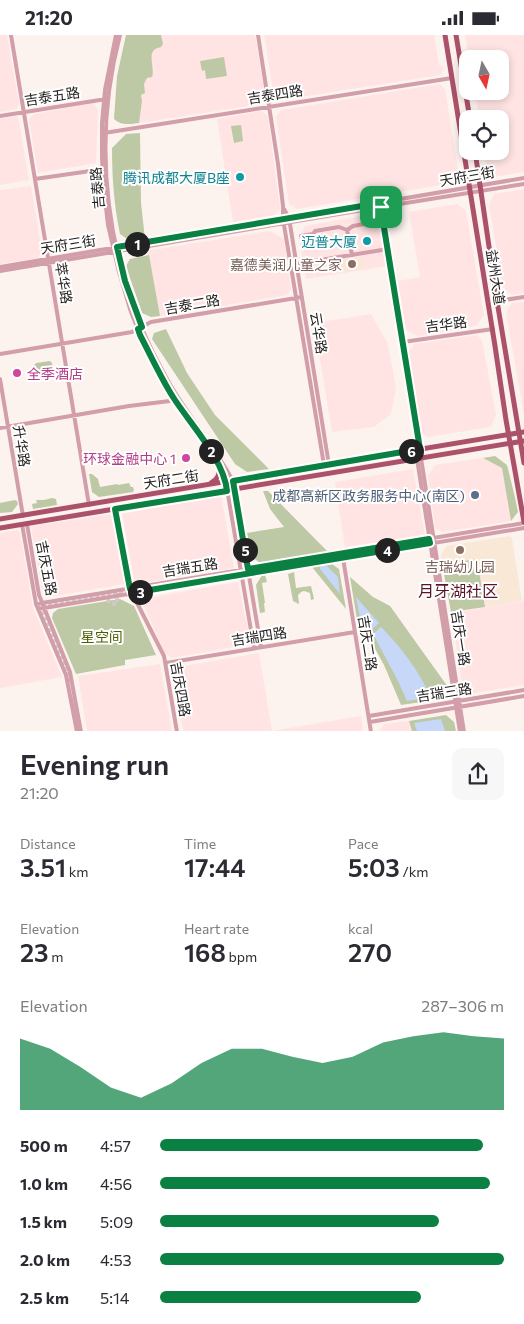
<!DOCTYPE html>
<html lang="en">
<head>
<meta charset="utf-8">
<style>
  :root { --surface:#fff; --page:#f7f7f7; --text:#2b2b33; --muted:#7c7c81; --accent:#0b8043 }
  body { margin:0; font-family:Commissioner,"Noto Sans SC",sans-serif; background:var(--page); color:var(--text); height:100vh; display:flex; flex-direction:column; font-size:19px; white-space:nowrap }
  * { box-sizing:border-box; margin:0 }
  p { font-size:16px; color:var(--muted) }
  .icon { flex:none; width:28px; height:28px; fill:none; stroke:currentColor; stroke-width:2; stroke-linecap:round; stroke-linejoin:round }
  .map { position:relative; height:696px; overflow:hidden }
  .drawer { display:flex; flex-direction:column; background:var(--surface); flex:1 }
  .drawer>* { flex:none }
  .needle { width:32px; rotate:171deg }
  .fabs { position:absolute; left:459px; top:15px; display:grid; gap:10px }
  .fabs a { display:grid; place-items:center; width:50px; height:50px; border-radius:10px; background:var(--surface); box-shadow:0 2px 8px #0003; font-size:25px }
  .pin { position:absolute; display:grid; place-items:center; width:42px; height:42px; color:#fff; margin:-21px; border-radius:10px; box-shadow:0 2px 8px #0006 }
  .km { position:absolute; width:25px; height:25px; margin:-12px; border-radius:50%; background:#222; color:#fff; font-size:14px; line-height:25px; text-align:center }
  .round { display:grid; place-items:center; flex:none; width:52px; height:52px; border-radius:10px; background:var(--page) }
  .summary { display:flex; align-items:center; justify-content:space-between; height:85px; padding:0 20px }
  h1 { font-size:28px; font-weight:600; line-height:38px }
  .figures { display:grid; grid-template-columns:repeat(3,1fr); gap:8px; height:85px; padding:5px 20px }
  .figures div { display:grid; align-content:center }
  .figures b { font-size:25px; font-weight:600 }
  .figures small { font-size:14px; font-weight:400 }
  .figures p { font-size:14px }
  .chart { height:140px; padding:10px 20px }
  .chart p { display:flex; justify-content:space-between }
  .chart svg { width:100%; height:90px; margin-top:5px; fill:var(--accent); opacity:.7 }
  ul { padding:0 20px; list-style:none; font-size:16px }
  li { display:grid; grid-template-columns:80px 60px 1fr; align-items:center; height:38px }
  li i { height:12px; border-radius:6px; background:var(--accent) }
  .status { display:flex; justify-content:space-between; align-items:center; height:35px; padding:0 25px; background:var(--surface); direction:ltr }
  .status svg { height:14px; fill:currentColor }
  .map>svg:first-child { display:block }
</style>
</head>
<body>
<div class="status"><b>21:20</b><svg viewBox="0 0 49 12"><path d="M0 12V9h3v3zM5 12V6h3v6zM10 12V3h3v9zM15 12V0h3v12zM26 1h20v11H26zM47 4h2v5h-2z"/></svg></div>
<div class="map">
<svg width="524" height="697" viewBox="0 0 524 697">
  <rect width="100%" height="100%" fill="#fcf3ee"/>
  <path fill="#ffe4e3" d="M 0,0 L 7,0 L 19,69 L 17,74 L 0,77 Z
    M 161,0 L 255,0 L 266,63 L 261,69 L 139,88 L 142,66 L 141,60 L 144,49 L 147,43 L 154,38 L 151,22 L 153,17 L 156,13 L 161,12 L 163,9 Z
    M 264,0 L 434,0 L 439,30 L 444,33 L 440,40 L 282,65 L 274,61 Z
    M 465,0 L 524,0 L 524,137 L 494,142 L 487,134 L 484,116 L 500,116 L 500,84 L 479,84 L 475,56 L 500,56 L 500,24 L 469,24 Z
    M 440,49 L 445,54 L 459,141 L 453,148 L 297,174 L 289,169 L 276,82 L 281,75 Z
    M 93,68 L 98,75 L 96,128 L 38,138 L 29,84 L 34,79 Z
    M 261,76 L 268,81 L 280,174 L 274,180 L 233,187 L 217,84 Z
    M 18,81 L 29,145 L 0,150 L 0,84 Z
    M 31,151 L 42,217 L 38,223 L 0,229 L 0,155 Z
    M 524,154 L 524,258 L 512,260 L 503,252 L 489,170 L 494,159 Z
    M 457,169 L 466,176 L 484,280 L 476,291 L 418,301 L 406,295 L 398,246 L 420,242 L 409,177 Z
    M 371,179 L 380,185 L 387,231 L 306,244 L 299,203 L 305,191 Z
    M 268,196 L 272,197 L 284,204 L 291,254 L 287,260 L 160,281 L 147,216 Z
    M 524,267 L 524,379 L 506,278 L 512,268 Z
    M 371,279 L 387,307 L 392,330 L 396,354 L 391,379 L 374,392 L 332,397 L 314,288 Z
    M 477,300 L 482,305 L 496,380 L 491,392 L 428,402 L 420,398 L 409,317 L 414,309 Z
    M 483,423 L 502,433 L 511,486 L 442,497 L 435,493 L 428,441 L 435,430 Z
    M 413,434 L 425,500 L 345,512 L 335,447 Z
    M 221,460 L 234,533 L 135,549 L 122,479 Z
    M 113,479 L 125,549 L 49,562 L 43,558 L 31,491 Z
    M 18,495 L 20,498 L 33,573 L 62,642 L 0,653 L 0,498 Z
    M 238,547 L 251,609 L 172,623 L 164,617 L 141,564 Z
    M 524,566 L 524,650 L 470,659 L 463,654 L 451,578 Z
    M 259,618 L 272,696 L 361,681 L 363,696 L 183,696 L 174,637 L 178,632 Z
    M 160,629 L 172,696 L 87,696 L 78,641 Z
    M 409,686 L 412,696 L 378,697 L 384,689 Z"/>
  <path fill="#fae8d7" d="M 362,222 L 364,233 L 342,237 L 340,225 Z
    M 510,501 L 512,504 L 522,566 L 485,572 L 477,524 L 442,529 L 441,520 L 446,511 Z"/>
  <path fill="#bdc9a5" d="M 126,0 L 161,0 L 163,9 L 161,12 C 144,15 156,32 152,42 L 147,43 L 144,49 L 145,58 L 141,60 L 142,66 L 139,88 C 130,89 121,91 114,84 L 117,41 Z
    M 224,22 L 227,41 L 206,44 L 205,35 L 202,36 L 200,26 Z
    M 241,90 L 243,106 L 234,108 L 231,91 Z
    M 140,98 L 141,168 L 145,204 L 130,206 L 120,199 C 114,170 112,142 112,113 L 126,99 Z
    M 149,220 L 160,281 L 151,282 L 142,278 L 126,231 L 130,224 Z
    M 166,294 L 187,338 L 215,380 L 269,434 L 247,437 L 235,429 L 152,304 L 154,298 Z
    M 50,326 L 52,328 L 53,336 L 51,339 L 38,341 L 35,339 L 34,331 L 36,328 Z
    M 495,421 L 507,430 C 511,446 515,461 518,477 L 511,486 L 502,433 L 483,423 Z
    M 89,439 L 92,439 L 98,444 L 100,452 L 117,449 L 118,450 L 129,448 L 131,452 L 133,452 L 134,455 L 133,457 L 99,462 L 92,457 Z
    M 263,456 L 268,456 L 328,517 L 260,528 L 251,521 L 247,498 L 284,492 L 270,474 Z
    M 52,463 L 56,464 L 57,470 L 33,474 L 32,469 L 37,468 L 36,465 L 44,465 Z
    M 15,465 L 17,466 L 18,469 L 12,477 L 0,478 L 0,468 Z
    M 477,524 L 485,572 L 451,577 L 442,529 Z
    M 332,529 L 339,534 L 346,574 L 312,532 Z
    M 294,537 L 296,553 L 311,551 L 314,564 L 311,565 L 310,558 L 304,556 L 301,557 L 298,560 L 299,569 L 293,566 L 288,539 Z
    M 262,540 L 265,540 L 267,547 L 262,548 L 265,568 L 264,568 L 265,577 L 260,578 L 256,550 Z
    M 350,542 L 373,562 L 390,571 L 448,652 L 449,655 L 442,664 L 401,670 L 384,630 L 373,610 L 358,591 Z
    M 120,564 L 134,571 L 156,620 L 125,625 L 125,630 L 76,639 L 52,583 L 53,578 L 58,574 Z
    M 446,680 L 454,687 L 456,696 L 412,696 L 409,686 Z"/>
  <path fill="#c7d7f8" d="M 326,530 L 338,542 L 340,559 L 320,534 L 320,531 Z
    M 356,562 L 379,588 L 372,594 L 369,594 L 360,582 Z
    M 381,592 C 402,613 418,635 431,662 L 407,666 L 398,646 L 373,599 Z
    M 441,684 L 445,696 L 417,696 L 414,688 Z"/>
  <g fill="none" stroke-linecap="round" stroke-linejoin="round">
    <path stroke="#d1c9c5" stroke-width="4" stroke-dasharray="4 2" stroke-linecap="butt" d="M 107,565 L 111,568 L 115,569 L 117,568 L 117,558
      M 70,647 L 68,638 L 40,571 L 432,505 L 443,576
      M 73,662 L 79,697"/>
    <path stroke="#d29ea9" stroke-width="4" d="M 11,0 L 89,470
      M 116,0 L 105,55 L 102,88 L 102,123 L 104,155 L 108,190 L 119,237 L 130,274 L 140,300 L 155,331 L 172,361 L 206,408 L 225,442 L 254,613
      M 120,0 C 91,110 106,231 160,331 C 167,345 176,360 185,373 C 201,397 219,420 233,446 L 261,612
      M 258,0 L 278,129 L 283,171 L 283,184 L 324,430
      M 0,81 L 106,64
      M 104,98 L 452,43
      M 35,144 L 104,134
      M 381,170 L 420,414
      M 284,174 L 289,183 L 329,430
      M 347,195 L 353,191 L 376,187
      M 301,201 L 313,199 L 315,196 L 339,192 L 347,195 L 352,220
      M 296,229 L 388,214
      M 0,232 L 524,143
      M 0,236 L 381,172 L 524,149
      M 497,266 L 524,262
      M 403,307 L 493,294
      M 0,319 L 132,297 L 151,287 L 302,262
      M 0,344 L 23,481
      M 0,393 L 129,371 L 178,365
      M 421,423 L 464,697
      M 417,424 L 460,697
      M 115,474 L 130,554 L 164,621 L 177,697
      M 22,489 L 36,569 L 66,640 L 77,697
      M 27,489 L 39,560 L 70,637 L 81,697
      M 343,523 L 371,697
      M 36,569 L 524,488
      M 38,574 L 524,493
      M 166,628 L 355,597
      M 369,681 L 524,655
      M 370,687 L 524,661"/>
    <path stroke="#ab516a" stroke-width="5" d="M 445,0 L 495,311 L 506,385 L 524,487
      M 456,0 L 470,84
      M 475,116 L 497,266 L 524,428
      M 211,448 C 218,444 219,440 220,432
      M 0,484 L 524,397
      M 0,493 L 524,406"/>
  </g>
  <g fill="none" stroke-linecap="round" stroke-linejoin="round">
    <g stroke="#fff" stroke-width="10">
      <path id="route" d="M 380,168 L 420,414 L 233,446 L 248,534 L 429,504 L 430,508 L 132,558 L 130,554 L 115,474 L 227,456 C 224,424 190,389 173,362 C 161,343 151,321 140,300 L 138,294 L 142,292 L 125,246 L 117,212 Z"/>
    </g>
    <use href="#route" stroke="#0b8043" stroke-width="6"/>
  </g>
  <g fill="#0f9aa8" stroke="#fff" stroke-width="2">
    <circle cx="240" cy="142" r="5"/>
    <circle cx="367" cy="206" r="5"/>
  </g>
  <g fill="#8d6e63" stroke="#fff" stroke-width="2">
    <circle cx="352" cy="229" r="5"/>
    <circle cx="460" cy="515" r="5"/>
  </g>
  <g fill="#d1479c" stroke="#fff" stroke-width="2">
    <circle cx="17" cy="338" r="5"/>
    <circle cx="186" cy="423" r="5"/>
  </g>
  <circle fill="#5c6f8a" stroke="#fff" stroke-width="2" cx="475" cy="460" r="5"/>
  <g text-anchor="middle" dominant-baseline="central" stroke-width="4" stroke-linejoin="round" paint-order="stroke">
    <g font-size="14" fill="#262221" stroke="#fff">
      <text transform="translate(275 59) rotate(-9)">吉泰四路</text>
      <text transform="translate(52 61) rotate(-9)">吉泰五路</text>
      <text transform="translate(467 141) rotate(-10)">天府三街</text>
      <text transform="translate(97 153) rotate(-95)">吉泰路</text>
      <text transform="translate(68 209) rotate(-9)">天府三街</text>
      <text transform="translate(496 242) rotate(81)">益州大道</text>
      <text transform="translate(64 248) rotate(81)">萃华路</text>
      <text transform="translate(192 269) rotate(-10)">吉泰二路</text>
      <text transform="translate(446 289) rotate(-8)">吉华路</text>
      <text transform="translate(319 298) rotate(81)">云华路</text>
      <text transform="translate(22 411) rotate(81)">升华路</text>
      <text transform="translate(171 444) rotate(-9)">天府二街</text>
      <text transform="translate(190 532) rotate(-9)">吉瑞五路</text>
      <text transform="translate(47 533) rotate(79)">吉庆五路</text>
      <text transform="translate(259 601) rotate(-9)">吉瑞四路</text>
      <text transform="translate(461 603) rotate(81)">吉庆一路</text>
      <text transform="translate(368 608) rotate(81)">吉庆二路</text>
      <text transform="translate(181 654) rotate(80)">吉庆四路</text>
      <text transform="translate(444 657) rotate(-9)">吉瑞三路</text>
    </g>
    <g font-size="14" fill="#0d838f" stroke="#fff" text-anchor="end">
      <text x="230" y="142">腾讯成都大厦B座</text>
      <text x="357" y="206">迈普大厦</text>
    </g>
    <g font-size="14" fill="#785e54" stroke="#fff" text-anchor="end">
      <text x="342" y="229">嘉德美润儿童之家</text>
      <text x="460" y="531" text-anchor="middle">吉瑞幼儿园</text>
    </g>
    <g font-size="14" fill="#b23c85" stroke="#fff" text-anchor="start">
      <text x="27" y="338">全季酒店</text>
      <text x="176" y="423" text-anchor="end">环球金融中心 1</text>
    </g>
    <g font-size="14" fill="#4e5e75" stroke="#fff" text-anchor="end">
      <text x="465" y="460">成都高新区政务服务中心(南区)</text>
    </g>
    <g font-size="14" fill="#4c6000" stroke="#fff">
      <text x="102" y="601">星空间</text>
    </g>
    <g font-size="16" fill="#5a1528" stroke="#fff">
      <text x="458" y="555">月牙湖社区</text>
    </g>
  </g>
</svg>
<div class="fabs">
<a><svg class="needle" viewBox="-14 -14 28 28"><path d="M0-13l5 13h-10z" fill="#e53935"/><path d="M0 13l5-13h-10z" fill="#7c7c81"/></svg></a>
<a><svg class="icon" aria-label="locate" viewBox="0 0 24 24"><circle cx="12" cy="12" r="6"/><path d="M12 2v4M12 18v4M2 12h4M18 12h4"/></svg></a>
</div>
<div class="pin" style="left:381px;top:172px;background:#1e9e55"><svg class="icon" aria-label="arrive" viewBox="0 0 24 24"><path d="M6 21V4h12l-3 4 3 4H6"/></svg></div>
<b class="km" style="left:137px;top:209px">1</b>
<b class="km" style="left:211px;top:416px">2</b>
<b class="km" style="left:140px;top:557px">3</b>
<b class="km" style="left:387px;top:515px">4</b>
<b class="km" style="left:245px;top:515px">5</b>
<b class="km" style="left:411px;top:416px">6</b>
</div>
<section class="drawer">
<div class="summary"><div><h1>Evening run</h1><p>21:20</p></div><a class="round"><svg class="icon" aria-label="share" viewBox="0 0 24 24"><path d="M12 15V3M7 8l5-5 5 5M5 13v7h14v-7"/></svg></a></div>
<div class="figures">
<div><p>Distance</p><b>3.51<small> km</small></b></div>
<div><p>Time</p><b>17:44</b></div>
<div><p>Pace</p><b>5:03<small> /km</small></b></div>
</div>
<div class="figures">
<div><p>Elevation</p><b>23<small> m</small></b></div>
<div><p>Heart rate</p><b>168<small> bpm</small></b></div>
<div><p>kcal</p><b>270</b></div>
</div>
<div class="chart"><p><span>Elevation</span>287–306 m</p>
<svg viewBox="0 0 160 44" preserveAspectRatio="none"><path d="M0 44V9L10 14L20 23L30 33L40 38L50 31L60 21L70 14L80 14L90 18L100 21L110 18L120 11L130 8L140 6L150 8L160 9V44z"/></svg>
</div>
<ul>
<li><b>500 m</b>4:57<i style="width:94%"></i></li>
<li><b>1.0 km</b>4:56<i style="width:96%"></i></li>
<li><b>1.5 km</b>5:09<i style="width:81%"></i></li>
<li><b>2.0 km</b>4:53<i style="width:100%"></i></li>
<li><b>2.5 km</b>5:14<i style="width:76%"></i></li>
</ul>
</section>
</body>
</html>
